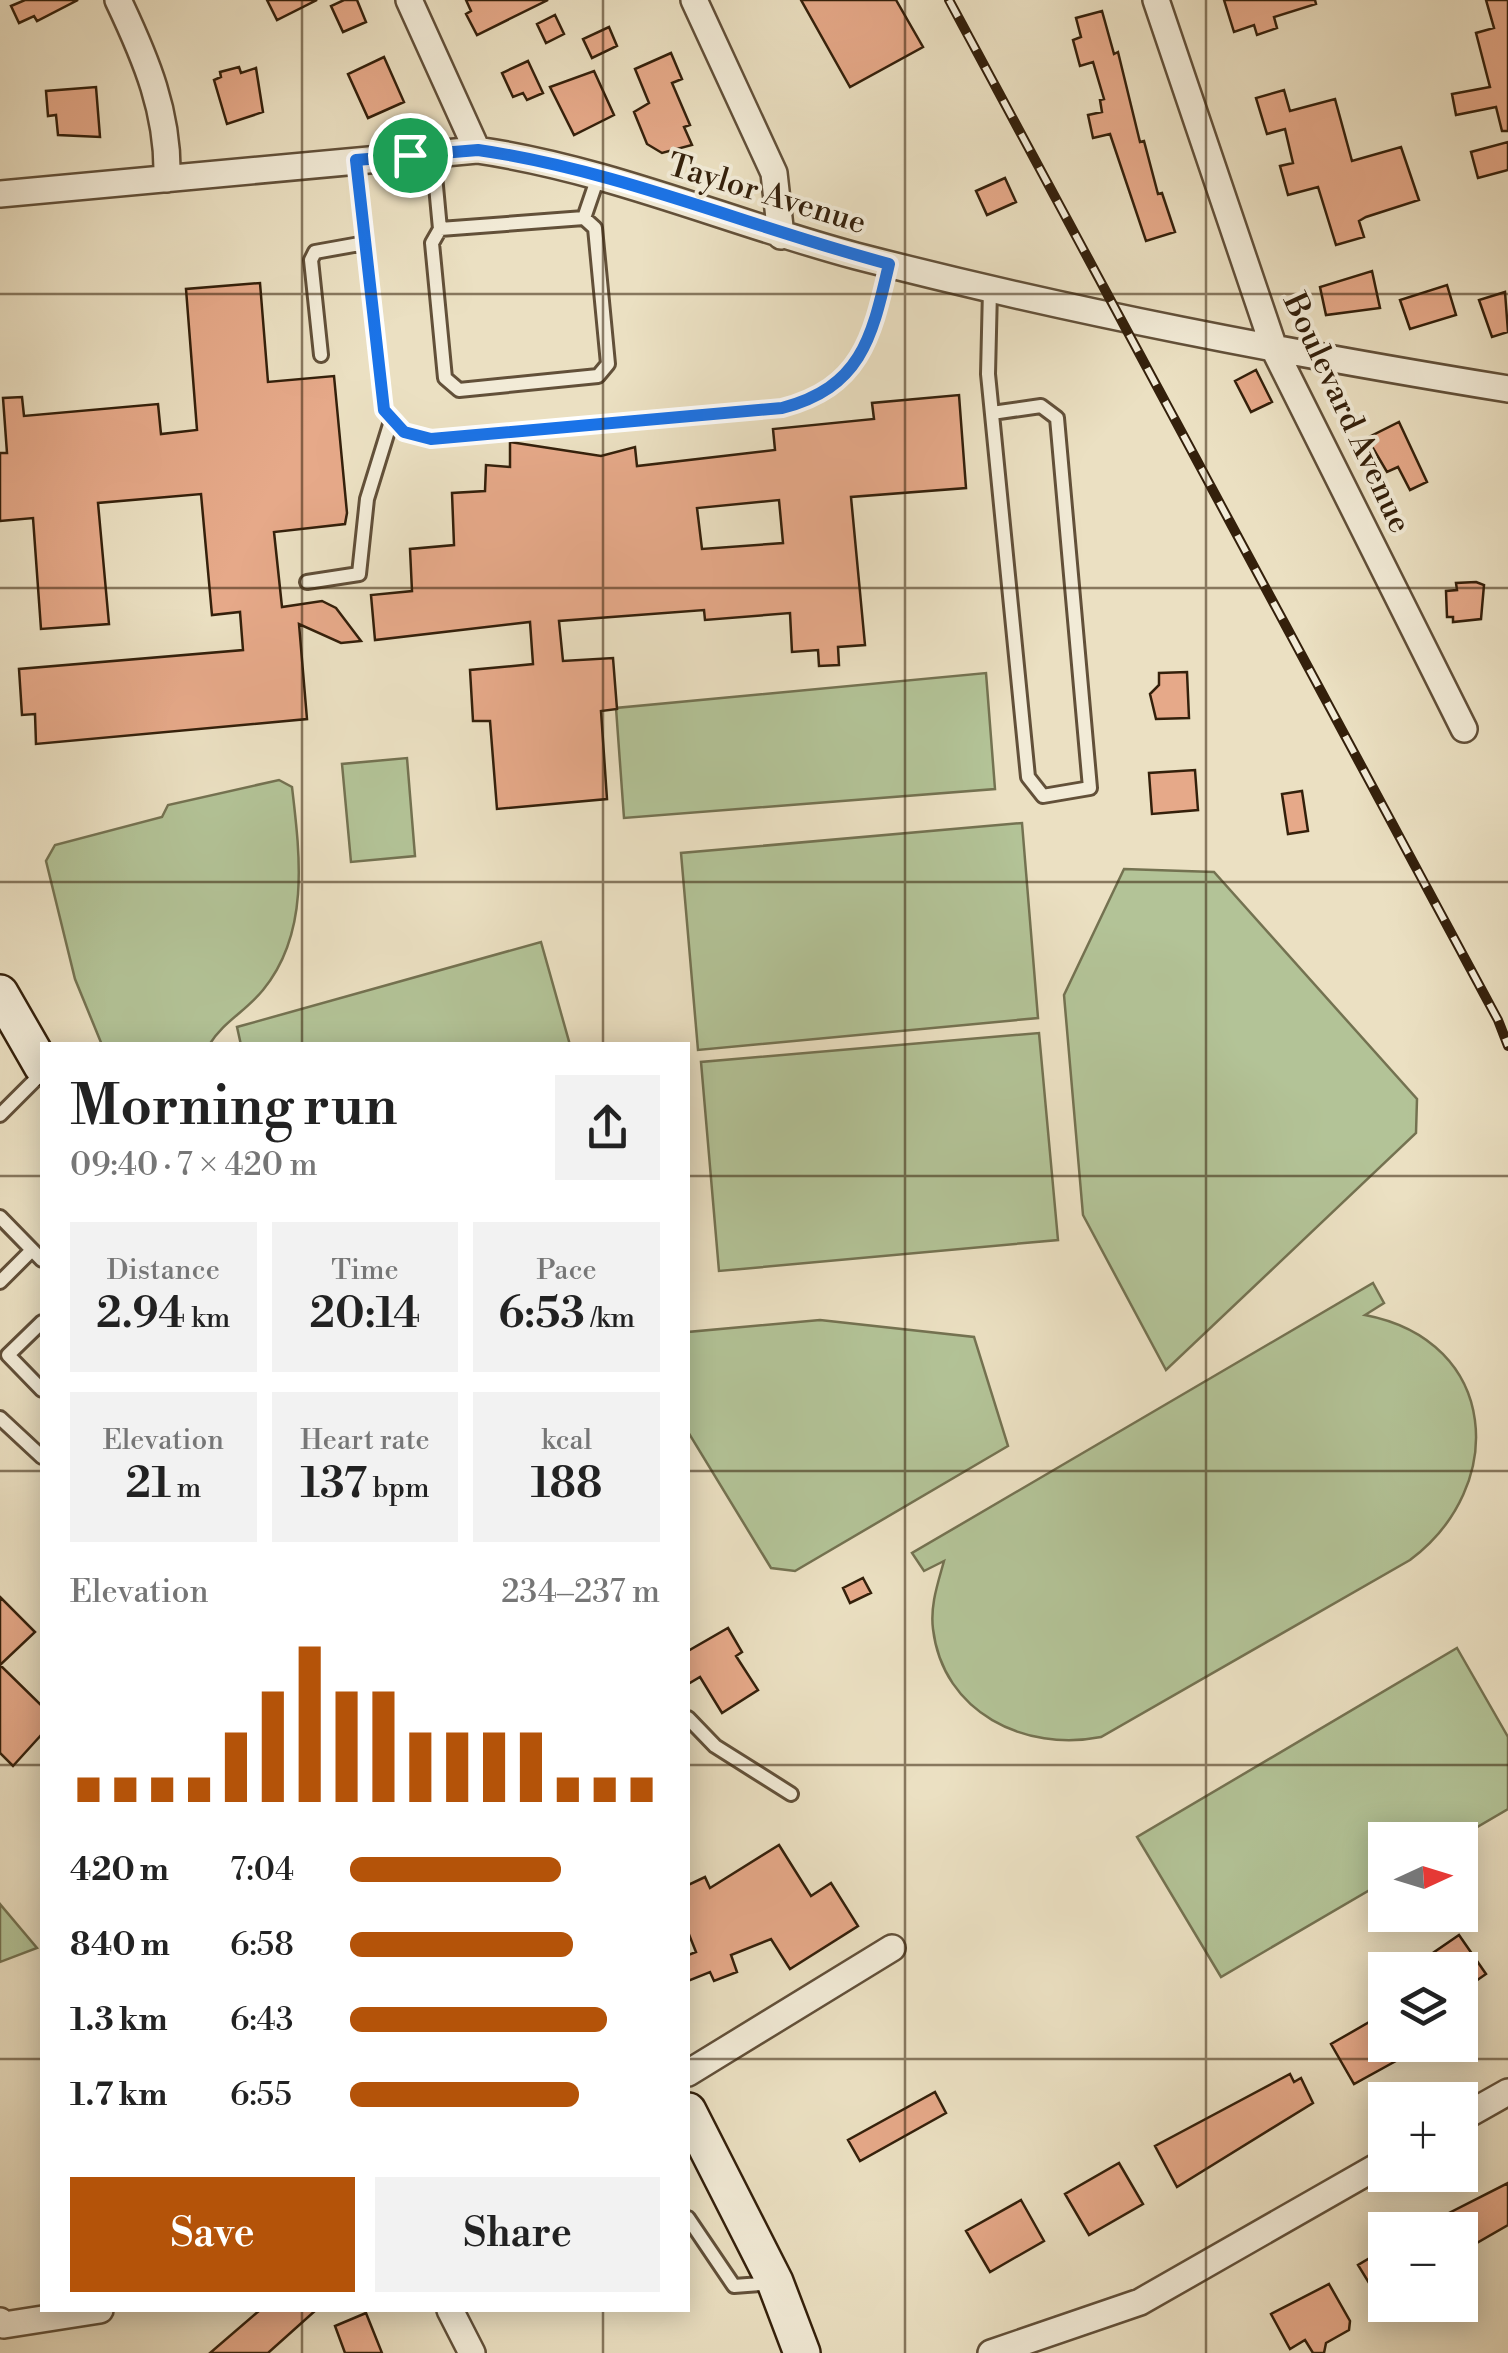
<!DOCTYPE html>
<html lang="en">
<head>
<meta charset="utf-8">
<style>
  :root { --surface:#fff; --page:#f2f2f2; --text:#222; --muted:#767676; --accent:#b45309 }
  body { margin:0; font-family:"Libre Bodoni",serif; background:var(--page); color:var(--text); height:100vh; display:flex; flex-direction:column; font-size:38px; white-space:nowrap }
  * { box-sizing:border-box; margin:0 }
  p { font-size:32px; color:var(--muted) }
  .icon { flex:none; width:55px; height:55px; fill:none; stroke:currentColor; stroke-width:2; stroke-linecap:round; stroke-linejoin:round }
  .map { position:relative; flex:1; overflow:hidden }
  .drawer { position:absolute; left:40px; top:1042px; width:650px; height:1270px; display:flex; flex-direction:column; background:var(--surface); border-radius:0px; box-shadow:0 5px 25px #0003 }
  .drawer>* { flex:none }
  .needle { width:65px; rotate:86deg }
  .fabs { position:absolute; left:1368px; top:1822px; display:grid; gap:20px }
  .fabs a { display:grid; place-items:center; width:110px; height:110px; border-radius:0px; background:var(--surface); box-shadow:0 5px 25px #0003; font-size:50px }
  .pin { position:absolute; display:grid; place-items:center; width:85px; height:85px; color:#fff; margin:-42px; border:5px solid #fff; border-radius:50%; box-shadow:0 2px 10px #0007 }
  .round { display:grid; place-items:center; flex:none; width:105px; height:105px; border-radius:0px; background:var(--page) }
  .head { display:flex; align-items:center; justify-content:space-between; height:170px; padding:0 30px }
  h1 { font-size:55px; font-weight:600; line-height:75px }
  .metrics { display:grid; grid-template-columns:repeat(3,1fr); gap:15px; height:170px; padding:10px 30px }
  .metrics div { display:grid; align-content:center; border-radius:0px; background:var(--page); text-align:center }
  .metrics b { font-size:42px; font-weight:600 }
  .metrics small { font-size:28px; font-weight:400 }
  .metrics p { font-size:28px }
  .chart { height:280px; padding:20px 30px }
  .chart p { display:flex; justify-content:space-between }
  .chart svg { width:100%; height:180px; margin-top:10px; stroke:var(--accent); stroke-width:6 }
  .button { display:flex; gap:20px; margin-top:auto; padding:20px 30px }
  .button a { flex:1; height:115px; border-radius:0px; background:var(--accent); color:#fff; font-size:40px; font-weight:600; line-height:115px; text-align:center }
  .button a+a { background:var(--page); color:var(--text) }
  ul { padding:0 30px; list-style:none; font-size:32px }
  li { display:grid; grid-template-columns:160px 120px 1fr; align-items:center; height:75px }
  li i { height:25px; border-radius:12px; background:var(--accent) }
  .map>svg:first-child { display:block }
</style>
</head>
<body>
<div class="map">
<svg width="1508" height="2353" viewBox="0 0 1508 2353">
  <rect width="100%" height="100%" fill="#ebe0c2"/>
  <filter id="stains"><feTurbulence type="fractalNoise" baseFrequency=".002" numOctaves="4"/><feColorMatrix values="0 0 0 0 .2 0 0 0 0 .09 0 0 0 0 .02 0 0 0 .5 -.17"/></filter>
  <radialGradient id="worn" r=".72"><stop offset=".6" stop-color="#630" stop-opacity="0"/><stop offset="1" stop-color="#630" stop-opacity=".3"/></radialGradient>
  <path fill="#b3c397" stroke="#747251" stroke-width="2.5" d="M 986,673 L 995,789 L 624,818 L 616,708 Z
    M 407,758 L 415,856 L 351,862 L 342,764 Z
    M 279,780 L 292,787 C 300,855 310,933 263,990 C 245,1012 224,1021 209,1045 L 102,1045 L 75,979 L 46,861 L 55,845 L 162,817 L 168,805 Z
    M 1022,823 L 1038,1018 L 698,1050 L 681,853 Z
    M 1124,869 L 1214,872 L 1417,1099 L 1416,1133 L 1166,1370 L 1083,1215 L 1064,995 Z
    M 541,942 L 570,1045 L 241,1045 L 237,1027 Z
    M 1039,1033 L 1058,1240 L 719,1271 L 701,1062 Z
    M 1373,1283 L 1384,1303 L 1365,1315 C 1500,1341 1508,1487 1410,1560 L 1101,1737 C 1025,1752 943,1713 933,1629 C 930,1605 938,1583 944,1561 L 924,1571 L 912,1553 Z
    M 820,1320 L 974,1337 L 1008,1446 L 795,1571 L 771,1568 L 688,1432 L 688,1332 Z
    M 1457,1648 L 1508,1737 L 1508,1809 L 1455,1840 L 1385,1840 L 1385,1881 L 1221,1977 L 1137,1837 Z
    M 0,1904 L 37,1948 L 0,1962 Z"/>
  <path fill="#e6a989" stroke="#34200b" stroke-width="2.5" fill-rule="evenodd" d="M 25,0 L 78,0 L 37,21 L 34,16 L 19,23 L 11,6 Z
    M 267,0 L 317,0 L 277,20 Z
    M 344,0 L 357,0 L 366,22 L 343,32 L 331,6 Z
    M 466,0 L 548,0 L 477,35 L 466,14 L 471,11 Z
    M 801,0 L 896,0 L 923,47 L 850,87 Z
    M 1224,0 L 1315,0 L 1316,4 L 1274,17 L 1277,28 L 1257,35 L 1254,25 L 1234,32 Z
    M 1486,0 L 1508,0 L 1508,131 L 1502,131 L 1496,107 L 1456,115 L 1452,94 L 1490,87 L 1476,33 L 1494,28 Z
    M 1102,11 L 1114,54 L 1118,52 L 1140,142 L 1144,141 L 1158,194 L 1162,193 L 1175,232 L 1146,241 L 1110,134 L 1093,138 L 1088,115 L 1102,112 L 1100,100 L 1104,99 L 1093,62 L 1080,66 L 1073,40 L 1081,37 L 1076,18 Z
    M 555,15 L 564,34 L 546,43 L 537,24 Z
    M 609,27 L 617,46 L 592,58 L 583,39 Z
    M 671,53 L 682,79 L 672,83 L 690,125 L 684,127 L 692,145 L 662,153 L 647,144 L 634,112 L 649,103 L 635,69 Z
    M 384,57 L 404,102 L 368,118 L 348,74 Z
    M 528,61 L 543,93 L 527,100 L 523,93 L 513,97 L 502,73 Z
    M 239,67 L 241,73 L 256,68 L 263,112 L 227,124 L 214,80 L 221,77 L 220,72 Z
    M 594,71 L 614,115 L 574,135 L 550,87 Z
    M 96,87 L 100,137 L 58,135 L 56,115 L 48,116 L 46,91 Z
    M 1284,90 L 1290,111 L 1335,99 L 1352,161 L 1401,147 L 1419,200 L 1366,217 L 1359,221 L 1364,237 L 1336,245 L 1318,187 L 1288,195 L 1280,166 L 1293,163 L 1285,129 L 1267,134 L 1256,98 Z
    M 1508,142 L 1508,170 L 1478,178 L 1471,152 Z
    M 1005,178 L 1016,202 L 987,215 L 976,191 Z
    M 1372,271 L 1380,308 L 1326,315 L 1320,287 Z
    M 260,283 L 268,382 L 334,376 L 347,513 L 345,524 L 274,532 L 282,607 L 322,601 L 336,608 L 361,641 L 341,643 L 299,624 L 307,719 L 36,744 L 35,714 L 22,715 L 19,669 L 243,650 L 240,612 L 212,615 L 201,494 L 98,503 L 109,624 L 41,629 L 33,518 L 0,521 L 0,453 L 7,453 L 3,398 L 22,397 L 24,416 L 158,404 L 161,434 L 197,430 L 186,289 Z
    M 1447,285 L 1456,315 L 1410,329 L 1400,300 Z
    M 1505,292 L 1508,332 L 1492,337 L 1479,300 Z
    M 1256,370 L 1272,402 L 1251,412 L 1235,381 Z
    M 959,395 L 966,488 L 851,497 L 865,645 L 838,647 L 839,665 L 819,666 L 818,650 L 792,652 L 790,613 L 705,620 L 704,610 L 559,621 L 563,661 L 613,658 L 617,709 L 601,711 L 607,799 L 497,809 L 490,721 L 473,721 L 470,670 L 533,664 L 530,622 L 375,640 L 371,595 L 412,591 L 410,549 L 454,545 L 452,493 L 485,491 L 486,465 L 510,467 L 510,442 L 601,456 L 635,447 L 637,466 L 775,450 L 773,429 L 874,419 L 872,403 ZM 779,500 L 783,543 L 702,549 L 697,508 Z
    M 1399,422 L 1427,482 L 1410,490 L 1398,467 L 1387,472 L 1367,438 Z
    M 1476,582 L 1484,585 L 1481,619 L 1453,622 L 1453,617 L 1447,617 L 1446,591 L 1457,590 L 1456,583 Z
    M 1187,672 L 1189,718 L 1156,719 L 1150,694 L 1159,685 L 1159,673 Z
    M 1195,770 L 1198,810 L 1152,814 L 1149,773 Z
    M 1302,791 L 1308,831 L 1288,834 L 1282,794 Z
    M 863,1578 L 871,1593 L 850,1603 L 843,1588 Z
    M 0,1597 L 35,1632 L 0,1665 L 42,1706 L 42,1734 L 13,1766 L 0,1753 Z
    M 728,1628 L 742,1652 L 736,1656 L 758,1690 L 722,1713 L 700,1677 L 688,1684 L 688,1651 Z
    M 779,1845 L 811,1896 L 831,1883 L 858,1926 L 790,1969 L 771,1939 L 731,1955 L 737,1972 L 714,1981 L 710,1972 L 688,1981 L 688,1955 L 696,1952 L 688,1932 L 688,1885 L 705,1877 L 710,1888 Z
    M 1459,1935 L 1486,1974 L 1460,1992 L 1460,1970 L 1408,1970 Z
    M 1385,2013 L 1385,2045 L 1425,2045 L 1354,2084 L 1331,2044 Z
    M 1290,2074 L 1294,2082 L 1301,2078 L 1313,2103 L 1177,2187 L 1155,2146 Z
    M 935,2092 L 946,2113 L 860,2161 L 848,2140 Z
    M 1119,2163 L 1143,2204 L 1089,2235 L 1065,2194 Z
    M 1508,2183 L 1508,2225 L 1468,2248 L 1449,2213 Z
    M 1021,2200 L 1044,2241 L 990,2272 L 966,2231 Z
    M 1385,2249 L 1385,2309 L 1358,2265 Z
    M 1329,2284 L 1350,2321 L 1349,2330 L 1326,2343 L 1324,2353 L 1313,2353 L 1305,2340 L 1290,2349 L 1271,2314 Z
    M 260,2310 L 316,2310 L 268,2353 L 210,2353 Z
    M 366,2313 L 382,2353 L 345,2353 L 335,2326 Z"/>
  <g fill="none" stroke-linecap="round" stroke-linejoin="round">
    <g stroke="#625039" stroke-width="18">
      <path id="lane" d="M 433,154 L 440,229 L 432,243 L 445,378 L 459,390 L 598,376 L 608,364 L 595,228 L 584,218 L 440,229
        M 356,160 L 384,410 L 404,432 L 431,439 L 782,408 C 862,387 872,337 889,264
        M 584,218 L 598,177
        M 990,290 L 988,374 L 1028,777 L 1043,796 L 1090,788 L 1057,418 L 1041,406 L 992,413
        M 321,355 L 311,260 L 315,252 L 365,243
        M 307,582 L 359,574 L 367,499 L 392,418
        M 0,1115 L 42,1073
        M 0,1217 L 42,1260
        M 0,1282 L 32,1250
        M 42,1322 L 8,1355 L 42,1390
        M 0,1418 L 42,1457
        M 688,1718 L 715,1746 L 791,1794
        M 688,2218 L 734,2286 L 773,2283"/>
    </g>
    <g stroke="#625039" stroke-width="30">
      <path id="street" d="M 118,0 C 146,59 169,113 167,179
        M 409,0 L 477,150
        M 694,0 L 774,173 L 781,236
        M 1156,0 L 1275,351 L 1464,729
        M 0,194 L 477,150 C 608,169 729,222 856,256 C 1072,312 1288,353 1508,389
        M 688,2073 L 892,1948
        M 1460,2119 L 1508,2092
        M 450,2310 L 472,2353
        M 0,2321 L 4,2325 L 100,2310
        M 991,2353 L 1140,2302 L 1385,2162"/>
    </g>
    <g stroke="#34200b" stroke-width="40">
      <path id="secondary" d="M 0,993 L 42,1066
        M 688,2111 L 775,2282 L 802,2353"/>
    </g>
    <use href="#lane" stroke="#f2ebd7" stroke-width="12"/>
    <use href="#street" stroke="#f2ebd7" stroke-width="25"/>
    <use href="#secondary" stroke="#f2ebd7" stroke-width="35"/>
    <g stroke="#34200b" stroke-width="10">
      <path id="rail" d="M 949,0 L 1498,1020 L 1508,1046"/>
    </g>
    <use href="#rail" stroke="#f2ebd7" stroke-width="6" stroke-dasharray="19" stroke-linecap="butt"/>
  </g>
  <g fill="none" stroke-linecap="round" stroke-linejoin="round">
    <g stroke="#fff" stroke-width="20">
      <path id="route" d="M 478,150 C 618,170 752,228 889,264 C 872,337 862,387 782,408 L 431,439 L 404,432 L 384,410 L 356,160 Z"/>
    </g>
    <use href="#route" stroke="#1a73e8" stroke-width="12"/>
  </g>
  <path fill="none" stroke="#34200b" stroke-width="2.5" stroke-opacity="0.55" d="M 302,0 L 302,1045M 603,0 L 603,1045M 905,0 L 905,2353M 1206,0 L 1206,2353M 0,294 L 1508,294M 0,588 L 1508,588M 0,882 L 1508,882M 0,1176 L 42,1176M 688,1176 L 1508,1176M 0,1471 L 42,1471M 688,1471 L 1508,1471M 0,1765 L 42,1765M 688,1765 L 1508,1765M 0,2059 L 42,2059M 688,2059 L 1508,2059M 302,2310 L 302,2353M 603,2310 L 603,2353"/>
  <g text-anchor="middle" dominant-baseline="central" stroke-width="8" stroke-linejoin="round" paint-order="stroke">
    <g font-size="32" fill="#34200b" stroke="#f2ebd7">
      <text transform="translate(767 194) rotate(17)">Taylor Avenue</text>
      <text transform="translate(1347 413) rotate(65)">Boulevard Avenue</text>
    </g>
  </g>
  <rect width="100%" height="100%" filter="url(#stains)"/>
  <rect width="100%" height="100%" fill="url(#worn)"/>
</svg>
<div class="fabs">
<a><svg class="needle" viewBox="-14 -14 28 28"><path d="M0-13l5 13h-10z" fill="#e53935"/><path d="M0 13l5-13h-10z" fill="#767676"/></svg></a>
<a><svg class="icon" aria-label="layers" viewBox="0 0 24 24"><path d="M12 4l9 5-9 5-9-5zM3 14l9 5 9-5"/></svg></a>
<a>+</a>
<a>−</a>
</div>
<div class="pin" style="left:410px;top:155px;background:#1e9e55"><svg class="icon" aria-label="arrive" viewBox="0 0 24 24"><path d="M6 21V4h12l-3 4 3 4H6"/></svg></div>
<section class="drawer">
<div class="head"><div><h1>Morning run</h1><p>09:40 · 7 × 420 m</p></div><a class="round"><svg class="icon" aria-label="share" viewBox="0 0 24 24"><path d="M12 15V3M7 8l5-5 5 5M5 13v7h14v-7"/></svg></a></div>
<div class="metrics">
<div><p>Distance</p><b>2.94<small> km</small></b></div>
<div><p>Time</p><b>20:14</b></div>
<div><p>Pace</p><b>6:53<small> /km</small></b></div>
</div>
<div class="metrics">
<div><p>Elevation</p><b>21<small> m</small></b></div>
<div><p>Heart rate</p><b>137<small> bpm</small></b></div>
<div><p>kcal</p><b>188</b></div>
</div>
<div class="chart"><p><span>Elevation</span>234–237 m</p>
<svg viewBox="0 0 160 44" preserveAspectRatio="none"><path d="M5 44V38M15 44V38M25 44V38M35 44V38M45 44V27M55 44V17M65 44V6M75 44V17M85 44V17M95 44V27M105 44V27M115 44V27M125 44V27M135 44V38M145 44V38M155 44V38"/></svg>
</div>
<ul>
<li><b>420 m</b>7:04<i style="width:68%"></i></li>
<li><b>840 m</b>6:58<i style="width:72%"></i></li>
<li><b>1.3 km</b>6:43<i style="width:83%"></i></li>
<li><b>1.7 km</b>6:55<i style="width:74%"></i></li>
</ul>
<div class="button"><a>Save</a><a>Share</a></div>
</section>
</div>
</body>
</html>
